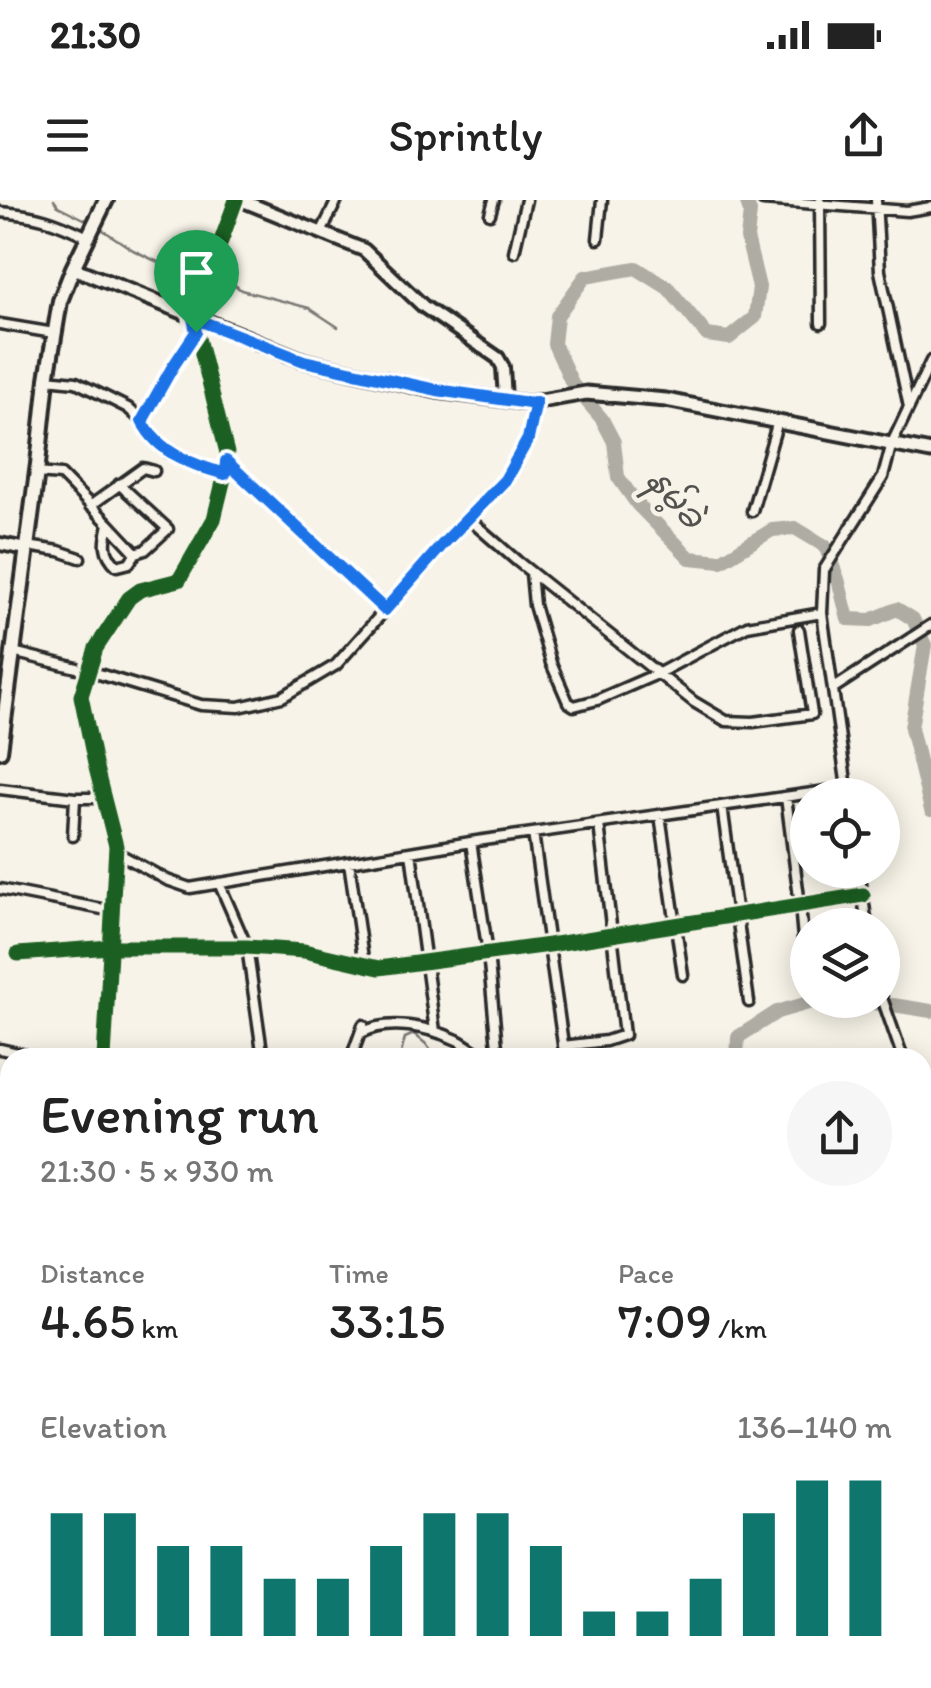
<!DOCTYPE html>
<html lang="en">
<head>
<meta charset="utf-8">
<style>
  :root { --surface:#fff; --page:#f6f6f6; --text:#222; --muted:#767676; --accent:#0f766e }
  body { margin:0; font-family:Itim,"Noto Sans Myanmar",sans-serif; background:var(--page); color:var(--text); height:100vh; display:flex; flex-direction:column; font-size:38px; white-space:nowrap }
  * { box-sizing:border-box; margin:0 }
  p { font-size:32px; color:var(--muted) }
  .icon { flex:none; width:55px; height:55px; fill:none; stroke:currentColor; stroke-width:2; stroke-linecap:round; stroke-linejoin:round }
  .map { position:relative; flex:1; overflow:hidden }
  .sheet { position:absolute; left:0px; top:848px; width:932px; height:642px; display:flex; flex-direction:column; background:var(--surface); border-radius:30px 30px 0 0; box-shadow:0 5px 25px #0003 }
  .sheet>* { flex:none }
  .tools { position:absolute; left:790px; top:578px; display:grid; gap:20px }
  .tools a { display:grid; place-items:center; width:110px; height:110px; border-radius:50%; background:var(--surface); box-shadow:0 5px 25px #0003; font-size:50px }
  .pin { position:absolute; display:grid; place-items:center; width:85px; height:85px; color:#fff; margin:-102px -42px; border-radius:50% 50% 50% 0; rotate:-45deg; box-shadow:0 0 10px #0007 }
  .pin .icon { rotate:45deg }
  .round { display:grid; place-items:center; flex:none; width:105px; height:105px; border-radius:52px; background:var(--page) }
  .summary { display:flex; align-items:center; justify-content:space-between; height:170px; padding:0 40px }
  h1 { font-size:55px; font-weight:600; line-height:75px }
  .figures { display:grid; grid-template-columns:repeat(3,1fr); gap:15px; height:170px; padding:10px 40px }
  .figures div { display:grid; align-content:center }
  .figures b { font-size:50px; font-weight:600 }
  .figures small { font-size:28px; font-weight:400 }
  .figures p { font-size:28px }
  .chart { height:280px; padding:20px 40px }
  .chart p { display:flex; justify-content:space-between }
  .chart svg { width:100%; height:180px; margin-top:10px; stroke:var(--accent); stroke-width:6 }
  .status { display:flex; justify-content:space-between; align-items:center; height:70px; padding:0 50px; background:var(--surface); direction:ltr }
  .status svg { height:28px; fill:currentColor }
  header { display:flex; justify-content:space-between; align-items:center; height:130px; padding:0 40px; background:var(--surface); font-size:45px; font-weight:600 }
  .map>svg:first-child { display:block }
</style>
</head>
<body>
<div class="status"><b>21:30</b><svg viewBox="0 0 49 12"><path d="M0 12V9h3v3zM5 12V6h3v6zM10 12V3h3v9zM15 12V0h3v12zM26 1h20v11H26zM47 4h2v5h-2z"/></svg></div>
<header><svg class="icon" aria-label="menu" viewBox="0 0 24 24"><path d="M4 6h16M4 12h16M4 18h16"/></svg>Sprintly<svg class="icon" aria-label="share" viewBox="0 0 24 24"><path d="M12 15V3M7 8l5-5 5 5M5 13v7h14v-7"/></svg></header>
<div class="map">
<svg width="931" height="1488" viewBox="0 0 931 1488">
  <rect width="100%" height="100%" fill="#f7f3e8"/>
  <filter id="ink" filterUnits="userSpaceOnUse"><feTurbulence type="fractalNoise" baseFrequency=".01" numOctaves="2"/><feDisplacementMap in="SourceGraphic" scale="20" xChannelSelector="R" yChannelSelector="G"/><feConvolveMatrix kernelMatrix="1 2 1 2 8 2 1 2 1" color-interpolation-filters="sRGB"/></filter>
  <g filter="url(#ink)">
    <g fill="none" stroke-linecap="round" stroke-linejoin="round">
      <path stroke="#7a7874" stroke-width="2.5" d="M 54,0 L 58,6 L 90,22
        M 97,26 L 133,50 L 164,65 L 205,62 L 208,64
        M 214,68 L 241,90 L 309,108 L 338,127
        M 400,858 L 405,838 L 414,834 L 426,844 L 436,858"/>
      <path stroke="#afaca4" stroke-width="14" d="M 746,0 L 750,12 L 747,38 L 759,87 L 755,117 L 729,138 L 707,135 L 668,88 L 636,68 L 585,77 L 557,116 L 554,144 L 573,185 L 602,219 L 614,242 L 618,277 L 637,304 L 690,358 L 721,361 L 772,330 L 795,328 L 825,346 L 838,379 L 848,419 L 871,420 L 897,409 L 913,419 L 925,445 L 911,528 L 931,610
        M 853,800 L 880,804
        M 893,805 L 931,811
        M 737,858 L 738,837 L 777,812 L 819,800
        M 0,1207 L 10,1211"/>
      <g stroke="#2b2b2b" stroke-width="15">
        <path id="minor" d="M 763,0 L 907,11 L 931,7
          M 876,0 L 880,71 L 909,207
          M 820,2 L 821,123
          M 0,12 C 38,15 55,21 88,37
          M 490,14 L 494,0
          M 321,33 L 337,0
          M 598,39 L 602,0
          M 514,52 L 526,0
          M 0,124 L 54,133
          M 47,179 L 76,182 L 128,208 L 142,221 L 148,233 L 169,253 L 203,268 L 225,274
          M 142,221 L 171,168 L 196,132
          M 226,261 L 385,409
          M 37,273 L 61,275 L 109,324 C 105,341 102,352 117,366 L 129,363 L 136,353 L 145,350 L 168,329 L 119,284
          M 90,306 L 143,268 L 154,271
          M 752,311 L 778,221
          M 469,319 L 517,361 L 694,502 L 726,521 L 753,522 L 812,514 L 799,430
          M 109,324 L 136,353
          M 27,346 L 59,351 L 80,358
          M 531,373 L 534,405 L 551,463 L 568,502 L 574,506 L 597,500 L 659,473 L 747,426 L 822,413
          M 13,452 L 89,471 L 201,505 L 239,507 L 282,497 L 336,465 L 443,345 L 505,280 L 528,239 L 536,201
          M 834,488 L 931,425
          M 0,589 L 75,598 L 104,598
          M 848,595 L 822,413 L 824,370 L 883,277 L 892,243 L 931,161
          M 786,597 L 800,705 L 806,771
          M 722,606 L 749,802
          M 660,615 L 683,775
          M 533,633 L 565,858
          M 73,636 L 75,598
          M 471,642 L 488,753 L 498,858
          M 116,652 L 167,680 L 190,688 L 477,641 L 847,588
          M 411,652 L 435,831
          M 349,662 L 364,765
          M 859,670 L 867,725
          M 219,683 L 247,747 L 263,858
          M 0,689 L 112,711
          M 18,754 L 110,747 L 247,747 L 304,751 L 379,768 L 549,745 L 863,695
          M 882,798 L 903,858
          M 361,833 C 389,818 429,827 457,840 C 467,845 475,852 485,858
          M 563,846 L 606,841 L 624,835 L 599,624
          M 0,849 L 40,858
          M 104,858 L 116,646 L 95,564 L 81,496 L 96,448 L 129,398 L 140,390 L 179,380 L 214,319 L 225,274 L 227,253 L 193,118 L 236,0
          M 351,858 L 363,825
          M 922,925 L 931,919
          M 0,932 L 10,934
          M 0,997 L 10,999
          M 922,1029 L 931,1036
          M 0,1062 L 10,1063
          M 922,1082 L 931,1076
          M 922,1466 L 925,1488
          M 69,1488 L 72,1480
          M 465,1488 L 470,1480"/>
      </g>
      <g stroke="#2b2b2b" stroke-width="18">
        <path id="tertiary" d="M 241,0 L 364,50 L 423,106 L 498,158 L 503,167 L 505,199
          M 0,344 L 27,349"/>
      </g>
      <g stroke="#2b2b2b" stroke-width="19">
        <path id="secondary" d="M 73,68 L 305,161 L 437,191 L 529,203 L 586,193 L 666,200 L 931,252"/>
      </g>
      <g stroke="#2b2b2b" stroke-width="20">
        <path id="trunk" d="M 0,551 L 38,264 L 47,179 L 60,101 L 73,68 L 106,0"/>
      </g>
      <use href="#minor" stroke="#f7f3e8" stroke-width="8"/>
      <use href="#tertiary" stroke="#f7f3e8" stroke-width="10"/>
      <use href="#secondary" stroke="#f7f3e8" stroke-width="11"/>
      <use href="#trunk" stroke="#f7f3e8" stroke-width="12"/>
      <g stroke="#f7f3e8" stroke-width="21">
        <path id="cycleway" d="M 18,754 L 110,747 L 247,747 L 304,751 L 379,768 L 549,745 L 863,695
          M 104,858 L 116,646 L 95,564 L 81,496 L 96,448 L 129,398 L 140,390 L 179,380 L 214,319 L 225,274 L 227,253 L 193,118 L 236,0"/>
      </g>
      <use href="#cycleway" stroke="#1b5e20" stroke-width="15"/>
    </g>
  </g>
  <g fill="none" stroke-linecap="round" stroke-linejoin="round" filter="url(#ink)">
    <g stroke="#fff" stroke-width="20">
      <path id="route" d="M 193,118 L 304,161 L 437,190 L 529,203 L 536,202 L 528,239 L 505,280 L 443,344 L 385,410 L 226,261 L 225,274 C 193,265 158,253 142,221 L 172,168 L 196,132 Z"/>
    </g>
    <use href="#route" stroke="#1a73e8" stroke-width="12"/>
  </g>
  <g text-anchor="middle" dominant-baseline="central" stroke-width="9" stroke-linejoin="round" paint-order="stroke">
    <g font-size="35" font-style="italic" fill="#53524f" stroke="#f7f3e8">
      <text transform="translate(676 298) rotate(48)">နမ့်ခဲ</text>
    </g>
  </g>
</svg>
<div class="tools">
<a><svg class="icon" aria-label="locate" viewBox="0 0 24 24"><circle cx="12" cy="12" r="6"/><path d="M12 2v4M12 18v4M2 12h4M18 12h4"/></svg></a>
<a><svg class="icon" aria-label="layers" viewBox="0 0 24 24"><path d="M12 4l9 5-9 5-9-5zM3 14l9 5 9-5"/></svg></a>
</div>
<div class="pin" style="left:196px;top:132px;background:#1e9e55"><svg class="icon" aria-label="arrive" viewBox="0 0 24 24"><path d="M6 21V4h12l-3 4 3 4H6"/></svg></div>
<section class="sheet">
<div class="summary"><div><h1>Evening run</h1><p>21:30 · 5 × 930 m</p></div><a class="round"><svg class="icon" aria-label="share" viewBox="0 0 24 24"><path d="M12 15V3M7 8l5-5 5 5M5 13v7h14v-7"/></svg></a></div>
<div class="figures">
<div><p>Distance</p><b>4.65<small> km</small></b></div>
<div><p>Time</p><b>33:15</b></div>
<div><p>Pace</p><b>7:09<small> /km</small></b></div>
</div>
<div class="chart"><p><span>Elevation</span>136–140 m</p>
<svg viewBox="0 0 160 44" preserveAspectRatio="none"><path d="M5 44V14M15 44V14M25 44V22M35 44V22M45 44V30M55 44V30M65 44V22M75 44V14M85 44V14M95 44V22M105 44V38M115 44V38M125 44V30M135 44V14M145 44V6M155 44V6"/></svg>
</div>
</section>
</div>
</body>
</html>
